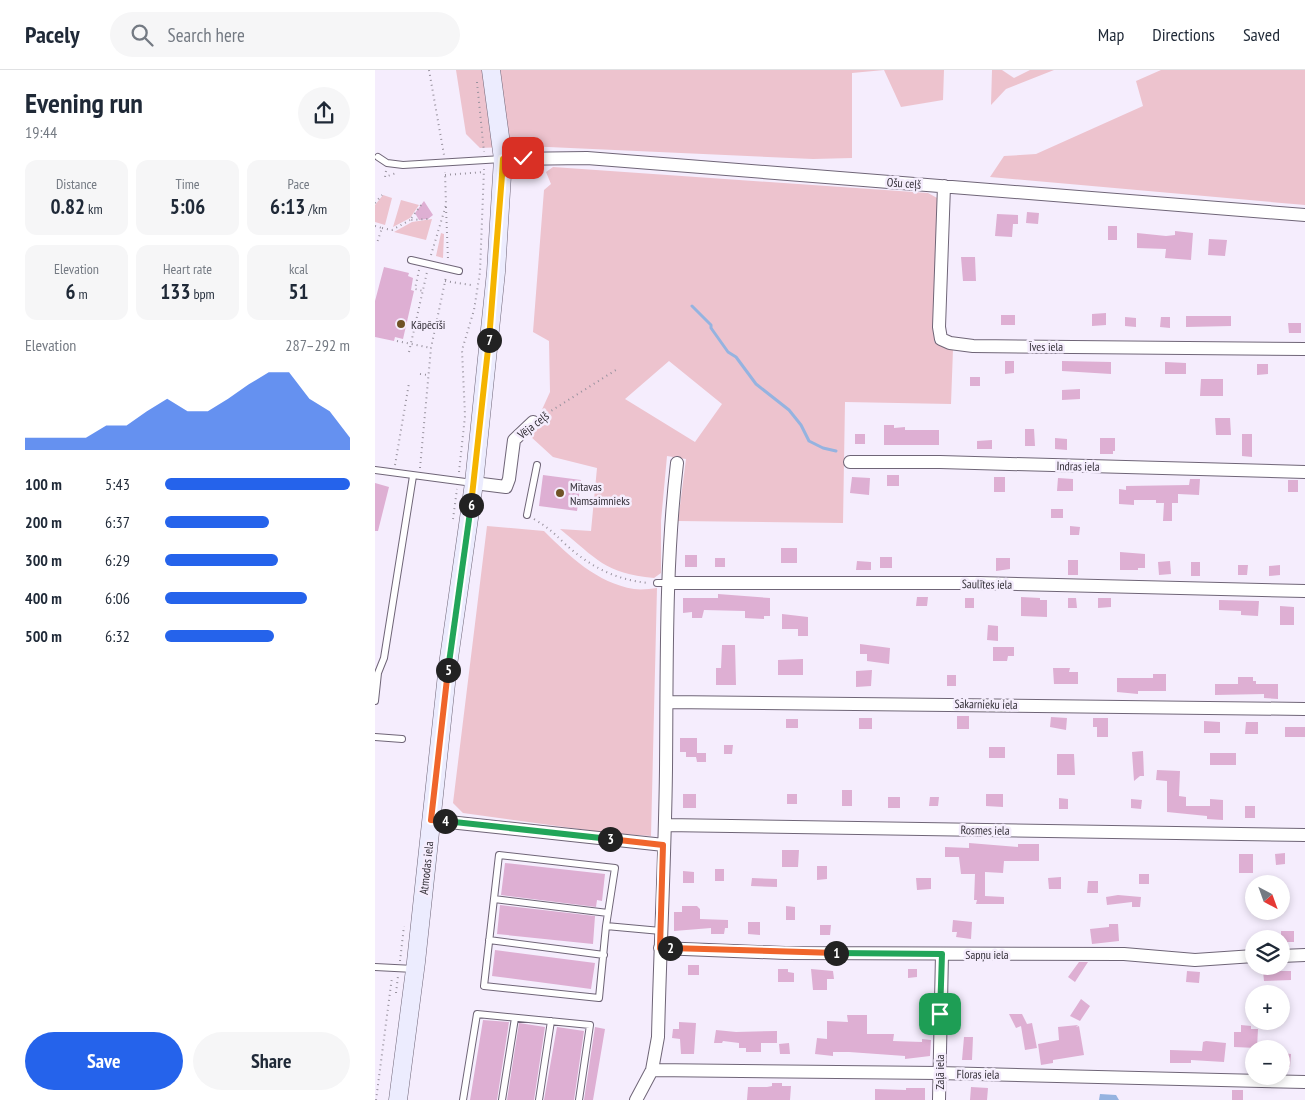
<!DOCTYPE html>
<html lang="en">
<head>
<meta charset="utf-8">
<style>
  :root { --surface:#fff; --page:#f6f6f7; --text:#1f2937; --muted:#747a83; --line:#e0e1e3; --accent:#2563eb }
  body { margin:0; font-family:"PT Sans Narrow",sans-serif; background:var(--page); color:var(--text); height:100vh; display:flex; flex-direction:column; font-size:19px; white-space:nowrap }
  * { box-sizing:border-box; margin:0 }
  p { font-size:16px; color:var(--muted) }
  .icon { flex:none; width:28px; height:28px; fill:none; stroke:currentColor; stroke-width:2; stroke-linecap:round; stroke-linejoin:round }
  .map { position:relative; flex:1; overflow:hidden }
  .panel { display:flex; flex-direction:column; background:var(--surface); width:375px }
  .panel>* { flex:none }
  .needle { width:32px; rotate:139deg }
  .buttons { position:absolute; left:870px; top:805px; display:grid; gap:10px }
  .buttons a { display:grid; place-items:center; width:45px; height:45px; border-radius:50%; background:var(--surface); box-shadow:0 2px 8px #0003; font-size:25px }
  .pin { position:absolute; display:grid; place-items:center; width:42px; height:42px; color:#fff; margin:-21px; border-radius:10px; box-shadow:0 2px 8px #0006 }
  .km { position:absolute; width:25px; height:25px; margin:-12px; border-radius:50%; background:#222; color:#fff; font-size:14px; line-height:25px; text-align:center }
  .round { display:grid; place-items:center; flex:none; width:52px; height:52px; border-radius:26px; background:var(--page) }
  .overview { display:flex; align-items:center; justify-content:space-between; height:85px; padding:0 25px }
  h1 { font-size:28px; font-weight:700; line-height:38px }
  .figures { display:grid; grid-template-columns:repeat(3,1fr); gap:8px; height:85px; padding:5px 25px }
  .figures div { display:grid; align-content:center; border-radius:12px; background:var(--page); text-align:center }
  .figures b { font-size:21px; font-weight:700 }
  .figures small { font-size:14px; font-weight:400 }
  .figures p { font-size:14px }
  .chart { height:140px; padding:10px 25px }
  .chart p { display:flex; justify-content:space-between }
  .chart svg { width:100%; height:90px; margin-top:5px; fill:var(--accent); opacity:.7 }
  .action { display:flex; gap:10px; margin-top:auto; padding:10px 25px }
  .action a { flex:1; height:58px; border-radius:30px; background:var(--accent); color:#fff; font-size:20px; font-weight:700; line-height:58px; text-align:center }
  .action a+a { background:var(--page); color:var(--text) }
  ul { padding:0 25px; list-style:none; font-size:16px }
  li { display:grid; grid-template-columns:80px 60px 1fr; align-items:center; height:38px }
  li i { height:12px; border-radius:6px; background:var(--accent) }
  header { display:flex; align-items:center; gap:30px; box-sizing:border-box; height:70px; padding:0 25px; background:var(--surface); border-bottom:1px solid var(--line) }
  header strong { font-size:24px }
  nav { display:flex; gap:28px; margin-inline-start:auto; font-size:18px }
  .search { width:350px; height:45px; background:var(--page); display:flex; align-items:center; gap:12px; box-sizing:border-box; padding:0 18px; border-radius:28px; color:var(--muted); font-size:19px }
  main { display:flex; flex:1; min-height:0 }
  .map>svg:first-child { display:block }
</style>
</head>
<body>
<header>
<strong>Pacely</strong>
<div class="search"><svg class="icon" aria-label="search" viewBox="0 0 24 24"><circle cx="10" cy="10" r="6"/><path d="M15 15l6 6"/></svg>Search here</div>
<nav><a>Map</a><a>Directions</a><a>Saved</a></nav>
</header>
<main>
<section class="panel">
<div class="overview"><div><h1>Evening run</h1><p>19:44</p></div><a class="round"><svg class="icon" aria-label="share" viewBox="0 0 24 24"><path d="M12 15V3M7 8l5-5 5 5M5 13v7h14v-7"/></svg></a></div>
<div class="figures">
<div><p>Distance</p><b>0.82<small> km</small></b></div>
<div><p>Time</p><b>5:06</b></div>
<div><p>Pace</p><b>6:13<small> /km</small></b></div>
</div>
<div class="figures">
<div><p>Elevation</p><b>6<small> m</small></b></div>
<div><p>Heart rate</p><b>133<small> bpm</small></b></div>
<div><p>kcal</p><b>51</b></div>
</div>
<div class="chart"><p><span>Elevation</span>287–292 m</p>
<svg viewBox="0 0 160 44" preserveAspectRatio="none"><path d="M0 44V38L10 38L20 38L30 38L40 32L50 32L60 25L70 19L80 25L90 25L100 19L110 12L120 6L130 6L140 19L150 25L160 38V44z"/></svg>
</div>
<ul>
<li><b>100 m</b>5:43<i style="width:100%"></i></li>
<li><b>200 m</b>6:37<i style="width:56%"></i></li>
<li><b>300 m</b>6:29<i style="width:61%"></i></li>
<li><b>400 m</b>6:06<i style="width:77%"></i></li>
<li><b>500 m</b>6:32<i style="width:59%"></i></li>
</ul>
<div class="action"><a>Save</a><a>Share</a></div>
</section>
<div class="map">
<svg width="930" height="1030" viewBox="0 0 930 1030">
  <rect width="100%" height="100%" fill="#f5edfd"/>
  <path fill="#edc3ce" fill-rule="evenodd" d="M 81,0 L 569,0 L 568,30 L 526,37 L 509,0 L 477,3 L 477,88 L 438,89 L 151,76 L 105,78 L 91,64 Z
    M 617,0 L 627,0 L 639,8 L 655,0 L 679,0 L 631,19 L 616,35 Z
    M 786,0 L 930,0 L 930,135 L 615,107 L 629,86 L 661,84 L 768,36 L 761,11 Z
    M 178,97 L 553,123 L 564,129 L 559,272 L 578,279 L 576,334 L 470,332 L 468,453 L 303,451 L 311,389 L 292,386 L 286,451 L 286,503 L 279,508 C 229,503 222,489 185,459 L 216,461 L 222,398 L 178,387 L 155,366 L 175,322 L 174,271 L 158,262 L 169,120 L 176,114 L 171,102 ZM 294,291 L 347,334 L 320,372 L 250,329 Z
    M 8,125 L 17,128 L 10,155 L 0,152 L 0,135 Z
    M 26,130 L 44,135 L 35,148 L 18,157 Z
    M 57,149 L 51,170 L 19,162 L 37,152 Z
    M 66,163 L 69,164 L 68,188 L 61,186 Z
    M 112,456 L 169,461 C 194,486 222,513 259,519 C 266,520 275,519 282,518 L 276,766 L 233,763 L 88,743 L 78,733 Z"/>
  <path fill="#95b3e0" d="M 725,1024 L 741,1025 L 744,1030 L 724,1030 Z"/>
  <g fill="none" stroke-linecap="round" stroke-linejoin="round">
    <path stroke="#95b3e0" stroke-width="3" d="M 317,236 L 336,255 L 336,258 L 353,282 L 361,287 L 381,314 L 414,340 L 426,355 L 434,371 L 448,378 L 461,381"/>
  </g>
  <path fill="#deafd3" d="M 49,131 L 58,145 L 53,149 L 44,150 L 40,143 Z
    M 652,142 L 664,143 L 663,154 L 651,153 Z
    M 622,144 L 643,145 L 643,154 L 638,154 L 637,167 L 620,166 Z
    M 733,156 L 742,156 L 742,170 L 733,170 Z
    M 800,161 L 818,163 L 816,190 L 790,188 L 791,179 L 762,178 L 762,163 L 791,166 L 800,165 Z
    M 834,169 L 852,170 L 850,186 L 833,185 Z
    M 586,187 L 600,187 L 601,211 L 588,211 Z
    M 9,197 L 34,203 L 33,206 L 38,208 L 36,220 L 39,221 L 28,269 L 20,267 L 19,271 L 0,267 L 0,231 Z
    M 731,243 L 731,255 L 717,256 L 717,244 Z
    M 626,245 L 640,245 L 640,255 L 626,255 Z
    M 811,246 L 856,246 L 856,256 L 811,257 Z
    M 750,247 L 761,248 L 761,257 L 750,256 Z
    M 786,247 L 795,247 L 795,258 L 785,257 Z
    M 913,253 L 926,253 L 926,263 L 914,263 Z
    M 630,291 L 639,291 L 639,303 L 630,304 Z
    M 687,291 L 736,292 L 736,304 L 687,301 Z
    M 790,292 L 811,293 L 811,304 L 790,304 Z
    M 882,294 L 893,294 L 893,304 L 882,305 Z
    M 595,307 L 605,307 L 605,316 L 595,316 Z
    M 826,309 L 848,309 L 848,326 L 825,326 Z
    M 705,319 L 705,329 L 687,330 L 687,320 Z
    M 840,348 L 855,348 L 856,365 L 841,365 Z
    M 509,355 L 519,355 L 519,358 L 530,357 L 530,360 L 564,360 L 564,375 L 509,375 Z
    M 650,359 L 659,359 L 660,376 L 650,376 Z
    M 480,364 L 490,364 L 490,374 L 480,374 Z
    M 867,364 L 877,364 L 877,387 L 867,386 Z
    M 680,368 L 692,369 L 692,380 L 680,379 Z
    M 725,368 L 740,368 L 740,381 L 738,381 L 738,384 L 725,384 Z
    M 617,370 L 617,379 L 602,379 L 602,371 Z
    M 168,405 L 206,410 L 202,441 L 164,436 Z
    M 512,405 L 524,405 L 524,416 L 512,416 Z
    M 477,407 L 495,408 L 494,425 L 475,423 Z
    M 619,407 L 630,407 L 630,422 L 619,422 Z
    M 683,408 L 698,409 L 698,421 L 682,421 Z
    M 815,409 L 825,409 L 824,425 L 803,424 L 803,433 L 797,433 L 797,451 L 788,451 L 789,433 L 781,433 L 781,430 L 759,430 L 759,435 L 744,434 L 744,419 L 751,420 L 751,416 L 814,415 Z
    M 913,410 L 923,410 L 923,422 L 913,422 Z
    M 0,413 L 14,417 L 3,461 L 0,461 Z
    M 676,439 L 688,439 L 688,448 L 676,448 Z
    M 695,456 L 705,457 L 704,465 L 695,465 Z
    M 406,478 L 422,478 L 422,493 L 406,493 Z
    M 745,482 L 770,484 L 770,498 L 763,498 L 763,500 L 745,500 Z
    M 310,485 L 322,485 L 322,497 L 310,497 Z
    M 505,487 L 517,487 L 517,498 L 505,498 Z
    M 340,488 L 350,488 L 350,497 L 340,497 Z
    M 621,488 L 635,488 L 635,499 L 621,501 Z
    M 693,490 L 703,490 L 703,505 L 693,505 Z
    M 482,491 L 496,492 L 496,500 L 481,500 Z
    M 795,491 L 796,504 L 784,505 L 783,492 Z
    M 816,492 L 825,492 L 825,506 L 816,506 Z
    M 863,495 L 873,495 L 872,505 L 863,505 Z
    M 905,495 L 905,505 L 894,506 L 894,496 Z
    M 343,524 L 395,528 L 395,546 L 389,546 L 389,549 L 370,548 L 370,541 L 329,540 L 327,548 L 317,548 L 317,542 L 308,543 L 308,528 L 343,528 Z
    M 542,527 L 553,527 L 552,536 L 541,536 Z
    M 646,527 L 665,528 L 665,530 L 672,530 L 672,547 L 646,546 Z
    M 590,528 L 599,528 L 599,538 L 590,538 Z
    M 693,528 L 701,528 L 702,538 L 693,538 Z
    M 723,528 L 736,528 L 736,537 L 723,538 Z
    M 844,530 L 884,531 L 883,546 L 866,545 L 866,541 L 844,540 Z
    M 905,536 L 919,537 L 919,555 L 905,555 Z
    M 407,544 L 433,547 L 433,566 L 423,566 L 423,559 L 407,559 Z
    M 613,555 L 623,556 L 623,571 L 612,570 Z
    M 485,574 L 515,578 L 514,594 L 492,591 L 492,584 L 485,584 Z
    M 347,575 L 360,575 L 361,615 L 341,615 L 341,598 L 346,598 Z
    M 618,577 L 639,577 L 639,586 L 633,586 L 632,591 L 618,591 Z
    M 428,589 L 428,605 L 403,605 L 403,590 Z
    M 678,598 L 695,598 L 694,602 L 703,602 L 703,614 L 679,614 Z
    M 497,600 L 496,616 L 481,617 L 481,601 Z
    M 778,604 L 791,604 L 791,621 L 763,621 L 763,624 L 742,622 L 742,608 L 778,608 Z
    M 572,605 L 581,605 L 581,616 L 572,616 Z
    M 863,607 L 878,607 L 878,611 L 881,611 L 881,614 L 903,614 L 903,629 L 889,628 L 889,624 L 840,625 L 840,614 L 863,614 Z
    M 582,646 L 594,646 L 594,659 L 582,659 Z
    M 676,647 L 692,648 L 691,660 L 675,657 Z
    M 484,648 L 497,648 L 497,659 L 484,659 Z
    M 718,648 L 733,648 L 733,667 L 722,667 L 722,657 L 718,657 Z
    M 411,649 L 423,649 L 423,658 L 411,658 Z
    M 829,651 L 845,652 L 845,663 L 829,663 Z
    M 871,652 L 883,652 L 883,664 L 870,664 Z
    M 910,657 L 930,657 L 930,667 L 910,667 Z
    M 305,668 L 322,668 L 322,683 L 331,683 L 331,692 L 322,692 L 321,687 L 311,687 L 311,682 L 305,682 Z
    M 349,675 L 358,675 L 357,684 L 349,684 Z
    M 614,677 L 630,677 L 630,688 L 614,688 Z
    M 768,681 L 769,706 L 765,706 L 759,711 L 757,682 Z
    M 835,683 L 861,683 L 861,695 L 835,695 Z
    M 682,684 L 699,684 L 700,705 L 682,705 Z
    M 782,700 L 805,701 L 804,726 L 811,727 L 811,736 L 835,736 L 835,729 L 848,730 L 848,750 L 832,749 L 832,746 L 792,742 L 792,711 L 781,710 Z
    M 467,720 L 477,720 L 477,736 L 467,736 Z
    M 308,724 L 321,724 L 321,738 L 308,738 Z
    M 412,724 L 422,724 L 422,734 L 412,734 Z
    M 611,724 L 628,724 L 628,737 L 611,736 Z
    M 513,727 L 525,727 L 525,738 L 513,738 Z
    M 555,727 L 564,727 L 563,736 L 554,736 Z
    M 684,728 L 693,729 L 693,739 L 684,739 Z
    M 756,729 L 767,730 L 766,739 L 756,738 Z
    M 870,736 L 880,736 L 880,748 L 870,748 Z
    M 594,773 L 643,777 L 643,774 L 664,774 L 664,791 L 629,791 L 628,803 L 610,802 L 610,826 L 629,827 L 629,834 L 601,834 L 602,830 L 599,830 L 600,804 L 586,804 L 584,787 L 570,787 L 570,777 L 594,778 Z
    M 407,780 L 424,780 L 423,797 L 407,797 Z
    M 910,783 L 910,794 L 901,795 L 900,784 Z
    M 864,784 L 878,784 L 878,803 L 864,803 Z
    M 130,793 L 230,804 L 227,831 L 222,830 L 221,837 L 126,825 Z
    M 442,796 L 452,796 L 452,809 L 442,810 Z
    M 340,799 L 349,799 L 349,811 L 340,811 Z
    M 308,801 L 319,802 L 319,813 L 308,813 Z
    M 764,804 L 774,804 L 774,814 L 764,814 Z
    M 686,807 L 686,819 L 674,819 L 673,808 Z
    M 377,808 L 402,809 L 402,817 L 376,816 Z
    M 541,808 L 556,808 L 556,819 L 542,820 Z
    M 713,811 L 723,811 L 723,823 L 712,823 Z
    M 743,825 L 766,827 L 765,837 L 757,837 L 757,832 L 732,835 L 731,827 Z
    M 125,835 L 220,846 L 218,874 L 122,864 Z
    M 307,836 L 322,836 L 325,839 L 325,849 L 353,850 L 353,858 L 350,858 L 349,864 L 336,864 L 336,858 L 299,861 L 299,842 L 307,842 Z
    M 411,836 L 420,837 L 420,850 L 411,850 Z
    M 578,850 L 597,852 L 596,869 L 581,867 L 582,862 L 577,862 Z
    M 373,852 L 385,852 L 385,865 L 373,864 Z
    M 734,854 L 743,854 L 744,871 L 717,874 L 715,859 L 734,857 Z
    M 445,855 L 456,855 L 455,865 L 445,865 Z
    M 906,861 L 919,861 L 919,872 L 906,872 Z
    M 120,880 L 220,893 L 216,919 L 117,906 Z
    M 704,892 L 713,892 L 700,912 L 693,907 Z
    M 313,895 L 324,895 L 324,905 L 313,905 Z
    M 403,899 L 413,899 L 413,902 L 419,903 L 419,912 L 403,912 Z
    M 436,899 L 458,901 L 459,909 L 452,909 L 452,920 L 438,920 Z
    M 533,899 L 542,899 L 542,907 L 533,908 Z
    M 812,901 L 825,902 L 824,913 L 811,912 Z
    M 888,901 L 916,901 L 916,910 L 889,911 Z
    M 706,929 L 715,936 L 705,951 L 695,946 Z
    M 634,944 L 647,944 L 652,954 L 657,953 L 662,978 L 650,980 L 646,956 L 641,958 Z
    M 472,945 L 492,945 L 492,964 L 519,964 L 518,971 L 547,972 L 547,969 L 556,970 L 555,986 L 530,989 L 530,986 L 474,982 L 458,982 L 458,986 L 440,984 L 442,968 L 452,969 L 452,951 L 473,952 Z
    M 108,950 L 134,952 L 122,1030 L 95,1030 Z
    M 304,952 L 321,953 L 319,984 L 306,984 L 305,969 L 297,968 L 298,959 L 304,959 Z
    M 144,953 L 170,957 L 159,1030 L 132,1030 Z
    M 703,955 L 701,957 L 704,956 L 709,985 L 678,990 L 678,993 L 666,995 L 663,974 L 684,970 L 683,957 Z
    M 866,955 L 876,956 L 876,959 L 883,959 L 882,978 L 859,977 L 859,962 L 866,962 Z
    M 182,957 L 209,961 L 199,1030 L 169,1030 Z
    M 220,957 L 230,959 L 218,1030 L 209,1030 Z
    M 341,960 L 361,962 L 402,961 L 402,973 L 386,973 L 386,982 L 371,982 L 371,978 L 364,978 L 364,973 L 348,971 L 347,973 L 339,973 Z
    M 589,967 L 598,967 L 597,990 L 587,990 Z
    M 831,971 L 851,973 L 849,992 L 816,990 L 816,993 L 795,993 L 795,980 L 827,981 L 828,972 Z
    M 414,973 L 415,984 L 405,984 L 404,974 Z
    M 906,983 L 916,984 L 915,997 L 906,997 Z
    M 397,1013 L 407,1013 L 407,1016 L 416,1016 L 415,1030 L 372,1030 L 373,1017 L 392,1017 L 397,1016 Z
    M 596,1017 L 613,1018 L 612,1030 L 595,1030 Z
    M 531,1018 L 550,1018 L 550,1030 L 500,1030 L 500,1019 L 531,1020 Z
    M 857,1020 L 868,1020 L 868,1030 L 857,1030 Z"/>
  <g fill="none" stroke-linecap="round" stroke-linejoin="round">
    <g stroke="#6f6577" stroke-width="8">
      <path id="service" d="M 3,87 L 12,93 L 28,95 L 127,89
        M 36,190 L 84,201
        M 0,400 L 98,413
        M 152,445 L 162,395
        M 282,513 L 294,513
        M 0,631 L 3,603 L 9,588 L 38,406
        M 0,667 L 27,669
        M 119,829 L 233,843
        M 231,856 L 224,928 L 109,916 L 124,785 L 240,798 L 231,856 L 286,861
        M 114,870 L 229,885
        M 0,897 L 39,899
        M 88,1030 L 102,944 L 215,955 L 204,1030
        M 127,1030 L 140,948
        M 164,1030 L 176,951"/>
    </g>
    <g stroke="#6f6577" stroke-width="14">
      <path id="minor" d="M 128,89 L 212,88 L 930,145
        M 569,116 L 564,257 L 566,269 L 575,273 L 598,276 L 930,279
        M 475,392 L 565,392 L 930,402
        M 99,413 L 131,417 L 134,409 L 139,370 L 158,352
        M 294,513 L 604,513 L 930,521
        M 292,632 L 930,639
        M 55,750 L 289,775
        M 290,755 L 930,765
        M 285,878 L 410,883 L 749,884 L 820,890 L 879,886
        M 906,886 L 930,885
        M 277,1000 L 563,1003 L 930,1012
        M 261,1030 L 277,1000 L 283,967 C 285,878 290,788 291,699 C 292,597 290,495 302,393
        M 564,1030 L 567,884"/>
    </g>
    <g stroke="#6f6577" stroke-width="19">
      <path id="secondary" d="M 23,1030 L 41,892 L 73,595 L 99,413 L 121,202 L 128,89 L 116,0"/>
    </g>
    <path stroke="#98929e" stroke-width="2" stroke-dasharray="1 4" stroke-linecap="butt" d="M 54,0 L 69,85
      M 102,12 L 109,82
      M 11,101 L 10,107 L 21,103
      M 70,105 L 109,102
      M 0,133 L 7,125
      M 46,135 L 35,150 L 53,149
      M 71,137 L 73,190
      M 0,156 L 7,158 L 2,173
      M 7,158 L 17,160 L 35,150
      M 56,185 L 71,135 L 70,102
      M 44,200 L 40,219 L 48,221
      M 70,211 L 96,215
      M 22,271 L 56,278
      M 34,282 L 52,202
      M 45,304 L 53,305
      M 168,346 L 244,298
      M 20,395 L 34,313
      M 45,398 L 56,278 L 71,207
      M 84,402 L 90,346 L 87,280 L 99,240 L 105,202 L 109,99
      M 78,449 L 82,419
      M 159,449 C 172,457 178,462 189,473 C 214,496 240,510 274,513
      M 25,891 L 29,856
      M 21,923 L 23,906
      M 1,1030 L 17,907"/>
    <use href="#service" stroke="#fff" stroke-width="6"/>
    <use href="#minor" stroke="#fff" stroke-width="12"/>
    <use href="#secondary" stroke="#ececfe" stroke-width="18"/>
  </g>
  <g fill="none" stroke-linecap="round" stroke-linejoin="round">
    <g stroke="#fff" stroke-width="10">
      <path id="split-1" d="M 461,883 L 567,884 L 565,944"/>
    </g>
    <g stroke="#fff" stroke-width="10">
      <path id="split-2" d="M 295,878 L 461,883"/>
    </g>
    <g stroke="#fff" stroke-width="10">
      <path id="split-3" d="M 235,769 L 288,775 L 285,878 L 295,878"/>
    </g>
    <g stroke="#fff" stroke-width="10">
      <path id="split-4" d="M 70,751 L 235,769"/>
    </g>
    <g stroke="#fff" stroke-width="10">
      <path id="split-5" d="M 70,751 L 56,750 L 73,600"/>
    </g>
    <g stroke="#fff" stroke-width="10">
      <path id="split-6" d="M 73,600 L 96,435"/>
    </g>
    <g stroke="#fff" stroke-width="10">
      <path id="split-7" d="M 96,435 L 114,270"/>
    </g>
    <g stroke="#fff" stroke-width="10">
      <path id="split-8" d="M 114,270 L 127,105"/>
    </g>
    <g stroke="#fff" stroke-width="10">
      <path id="split-9" d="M 127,105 L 128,89 L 148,88"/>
    </g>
    <use href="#split-1" stroke="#22a559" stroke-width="6"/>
    <use href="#split-2" stroke="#f0652b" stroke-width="6"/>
    <use href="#split-3" stroke="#f0652b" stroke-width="6"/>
    <use href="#split-4" stroke="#22a559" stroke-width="6"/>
    <use href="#split-5" stroke="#f0652b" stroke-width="6"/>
    <use href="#split-6" stroke="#22a559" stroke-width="6"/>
    <use href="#split-7" stroke="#f5b400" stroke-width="6"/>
    <use href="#split-8" stroke="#f5b400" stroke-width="6"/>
    <use href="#split-9" stroke="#f5b400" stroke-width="6"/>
  </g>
  <g fill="#6f5326" stroke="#f5edfd" stroke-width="2">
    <circle cx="26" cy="254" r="5"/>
    <circle cx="185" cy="423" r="5"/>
  </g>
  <g text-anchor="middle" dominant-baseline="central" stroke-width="5" stroke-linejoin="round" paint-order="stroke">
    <g font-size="12" fill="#322e36" stroke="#f5edfd">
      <text transform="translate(529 113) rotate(4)">Ošu ceļš</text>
      <text x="671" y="276">Īves iela</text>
      <text transform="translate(158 355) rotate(-38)">Vēja ceļš</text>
      <text transform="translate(703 396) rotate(1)">Indras iela</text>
      <text transform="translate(612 514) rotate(1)">Saulītes iela</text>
      <text transform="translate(611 634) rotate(1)">Sakarnieku iela</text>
      <text transform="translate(610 760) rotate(1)">Rosmes iela</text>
      <text transform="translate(51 798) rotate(-84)">Atmodas iela</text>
      <text x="612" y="884">Sapņu iela</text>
      <text transform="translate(564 1002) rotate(-90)">Zaļā iela</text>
      <text transform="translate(603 1004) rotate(1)">Floras iela</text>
    </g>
    <g font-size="12" fill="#322e36" stroke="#f5edfd" text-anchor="start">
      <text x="36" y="254">Kāpēcīši</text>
      <text x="195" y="416">Mītavas<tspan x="195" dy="14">Namsaimnieks</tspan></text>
    </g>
  </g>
</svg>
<div class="buttons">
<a><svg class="needle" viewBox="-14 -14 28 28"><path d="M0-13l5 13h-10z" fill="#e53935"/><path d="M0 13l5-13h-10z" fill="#747a83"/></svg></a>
<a><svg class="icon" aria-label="layers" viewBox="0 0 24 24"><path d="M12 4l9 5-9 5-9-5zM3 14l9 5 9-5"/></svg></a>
<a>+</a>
<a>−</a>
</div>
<div class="pin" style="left:565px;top:944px;background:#1e9e55"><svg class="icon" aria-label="arrive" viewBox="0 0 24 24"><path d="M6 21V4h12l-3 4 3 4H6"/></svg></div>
<div class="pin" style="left:148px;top:88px;background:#d93025"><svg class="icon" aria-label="check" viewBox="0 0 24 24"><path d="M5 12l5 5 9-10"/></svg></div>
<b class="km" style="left:461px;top:883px">1</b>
<b class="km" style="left:295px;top:878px">2</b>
<b class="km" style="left:235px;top:769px">3</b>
<b class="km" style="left:70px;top:751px">4</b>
<b class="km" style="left:73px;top:600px">5</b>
<b class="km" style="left:96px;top:435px">6</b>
<b class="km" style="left:114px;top:270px">7</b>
</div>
</main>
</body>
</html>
